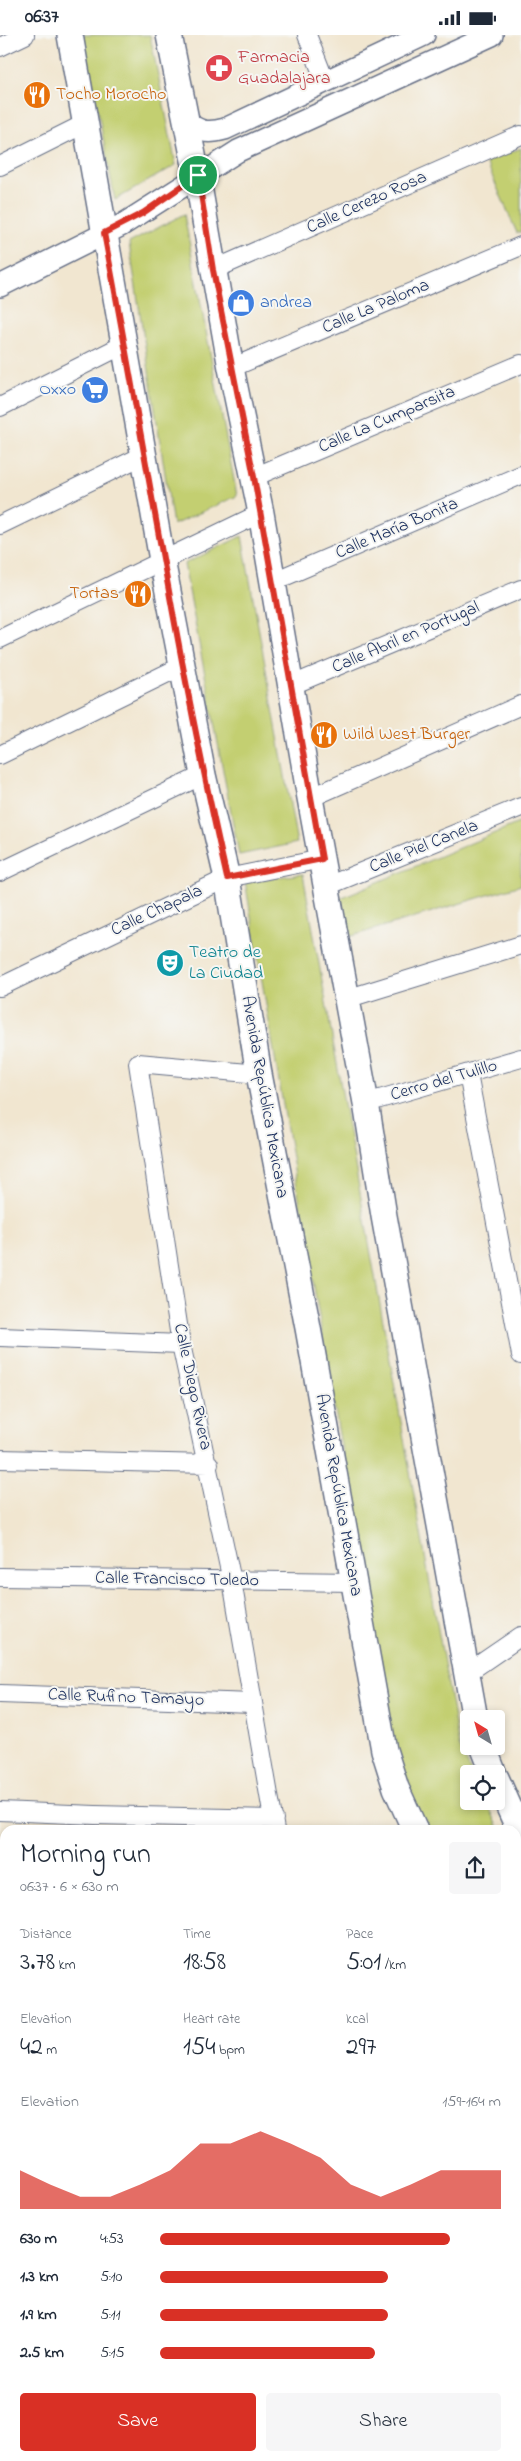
<!DOCTYPE html>
<html lang="en">
<head>
<meta charset="utf-8">
<style>
  :root { --surface:#fff; --page:#f6f6f7; --text:#1f2937; --muted:#747a83; --accent:#d93025 }
  body { margin:0; font-family:"Indie Flower",sans-serif; background:var(--page); color:var(--text); height:100vh; display:flex; flex-direction:column; font-size:19px; white-space:nowrap }
  * { box-sizing:border-box; margin:0 }
  p { font-size:16px; color:var(--muted) }
  .icon { flex:none; width:28px; height:28px; fill:none; stroke:currentColor; stroke-width:2; stroke-linecap:round; stroke-linejoin:round }
  .map { position:relative; flex:1; overflow:hidden }
  .sheet { position:absolute; left:0px; top:1790px; width:521px; height:636px; display:flex; flex-direction:column; background:var(--surface); border-radius:15px 15px 0 0; box-shadow:0 2px 8px #0003 }
  .sheet>* { flex:none }
  .needle { width:32px; rotate:323deg }
  .controls { position:absolute; left:460px; top:1675px; display:grid; gap:10px }
  .controls a { display:grid; place-items:center; width:45px; height:45px; border-radius:5px; background:var(--surface); box-shadow:0 2px 8px #0003; font-size:25px }
  .pin { position:absolute; display:grid; place-items:center; width:42px; height:42px; color:#fff; margin:-21px; border:2px solid #fff; border-radius:50%; box-shadow:0 1px 5px #0007 }
  .round { display:grid; place-items:center; flex:none; width:52px; height:52px; border-radius:5px; background:var(--page) }
  .headline { display:flex; align-items:center; justify-content:space-between; height:85px; padding:0 20px }
  h1 { font-size:28px; font-weight:600; line-height:38px }
  .metrics { display:grid; grid-template-columns:repeat(3,1fr); gap:8px; height:85px; padding:5px 20px }
  .metrics div { display:grid; align-content:center }
  .metrics b { font-size:25px; font-weight:600 }
  .metrics small { font-size:14px; font-weight:400 }
  .metrics p { font-size:14px }
  .chart { height:140px; padding:10px 20px }
  .chart p { display:flex; justify-content:space-between }
  .chart svg { width:100%; height:90px; margin-top:5px; fill:var(--accent); opacity:.7 }
  .cta { display:flex; gap:10px; margin-top:auto; padding:10px 20px }
  .cta a { flex:1; height:58px; border-radius:5px; background:var(--accent); color:#fff; font-size:20px; font-weight:600; line-height:58px; text-align:center }
  .cta a+a { background:var(--page); color:var(--text) }
  ul { padding:0 20px; list-style:none; font-size:16px }
  li { display:grid; grid-template-columns:80px 60px 1fr; align-items:center; height:38px }
  li i { height:12px; border-radius:6px; background:var(--accent) }
  .status { display:flex; justify-content:space-between; align-items:center; height:35px; padding:0 25px; background:var(--surface); direction:ltr }
  .status svg { height:14px; fill:currentColor }
  .map>svg:first-child { display:block }
</style>
</head>
<body>
<div class="status"><b>06:37</b><svg viewBox="0 0 49 12"><path d="M0 12V9h3v3zM5 12V6h3v6zM10 12V3h3v9zM15 12V0h3v12zM26 1h20v11H26zM47 4h2v5h-2z"/></svg></div>
<div class="map">
<svg width="521" height="2426" viewBox="0 0 521 2426">
  <rect width="100%" height="100%" fill="#f6f6f2"/>
  <filter id="ink" filterUnits="userSpaceOnUse"><feTurbulence type="fractalNoise" baseFrequency=".02" numOctaves="2"/><feDisplacementMap in="SourceGraphic" scale="10" xChannelSelector="R" yChannelSelector="G"/><feConvolveMatrix kernelMatrix="1 2 1 2 8 2 1 2 1" color-interpolation-filters="sRGB"/></filter>
  <filter id="wash" filterUnits="userSpaceOnUse"><feTurbulence type="fractalNoise" baseFrequency=".0096" numOctaves="4" result="noise"/><feDisplacementMap in="SourceGraphic" scale="20" xChannelSelector="R" yChannelSelector="G"/><feGaussianBlur stdDeviation="1.12" result="paint"/><feColorMatrix in="noise" values="0 0 0 0 0 0 0 0 0 0 0 0 0 0 0 0 0 1.4 0 .05"/><feComposite in="paint" operator="in"/></filter>
  <g filter="url(#wash)">
    <rect width="100%" height="100%" fill="#f1e6d0"/>
    <path fill="#c3cf71" stroke="#6f7f68" d="M 83,0 L 150,0 L 176,130 L 115,165 Z
      M 521,113 L 521,197 L 517,198 L 486,127 Z
      M 184,179 L 237,461 L 173,490 L 129,208 Z
      M 242,501 L 297,808 L 239,820 L 184,529 Z
      M 521,787 L 521,850 L 349,902 L 340,863 Z
      M 303,839 L 459,1711 L 472,1739 L 469,1739 L 469,1766 L 486,1766 L 500,1795 L 427,1795 L 394,1723 L 245,846 Z
      M 521,1862 L 521,1995 L 516,1985 L 516,1865 Z"/>
  </g>
  <g filter="url(#ink)">
    <g fill="none" stroke-linecap="round" stroke-linejoin="round">
      <g stroke="#666f86" stroke-width="20">
        <path id="minor" d="M 307,0 L 325,46
          M 0,12 L 25,0
          M 0,131 L 84,89
          M 213,235 L 521,100
          M 231,333 L 521,211
          M 0,372 L 125,309
          M 254,442 L 521,329
          M 0,490 L 144,420
          M 272,547 L 521,440
          M 0,604 L 261,478
          M 290,651 L 521,554
          M 0,720 L 182,631
          M 310,763 L 521,670
          M 0,837 L 203,740
          M 327,851 L 521,772
          M 0,952 L 227,843 L 322,824
          M 346,964 L 521,910
          M 259,1039 L 138,1028 L 181,1309 L 232,1546 L 275,1795
          M 468,1039 L 521,1320
          M 366,1068 L 521,1023
          M 0,1302 L 181,1309
          M 0,1424 L 209,1429
          M 0,1542 L 354,1547
          M 467,1638 L 521,1601
          M 0,1659 L 253,1668
          M 0,1776 L 95,1780 L 274,1784
          M 516,1860 L 521,1857
          M 0,1891 L 5,1891
          M 0,2008 L 5,2008
          M 516,2062 L 521,2060
          M 516,2180 L 521,2177
          M 106,2426 L 107,2421
          M 239,2426 L 240,2421
          M 368,2426 L 368,2421"/>
      </g>
      <g stroke="#666f86" stroke-width="24">
        <path id="tertiary" d="M 185,85 C 198,97 207,99 225,94 L 424,0
          M 0,251 L 122,190 L 238,116 L 492,0
          M 516,2315 L 521,2312
          M 300,2426 L 310,2421"/>
      </g>
      <g stroke="#666f86" stroke-width="28">
        <path id="secondary" d="M 70,0 L 162,525 L 203,740 L 227,843 L 259,1039 L 308,1293 L 384,1715 L 396,1753 L 415,1795
          M 169,0 L 197,140 L 231,333 L 261,478 L 310,763 L 366,1068 L 384,1181 L 475,1684
          M 483,1711 L 494,1739
          M 496,1743 L 521,1799
          M 516,2023 L 521,2033"/>
      </g>
      <use href="#minor" stroke="#fff" stroke-width="18"/>
      <use href="#tertiary" stroke="#fff" stroke-width="21"/>
      <use href="#secondary" stroke="#fff" stroke-width="25"/>
    </g>
  </g>
  <g fill="none" stroke-linecap="round" stroke-linejoin="round" filter="url(#ink)">
    <g stroke="#fff" stroke-width="10">
      <path id="route" d="M 198,140 L 213,235 L 254,442 L 322,824 L 227,843 C 178,629 145,413 104,198 L 143,178 Z"/>
    </g>
    <use href="#route" stroke="#d93025" stroke-width="6"/>
  </g>
  <defs>
    <g id="pharmacy-disc" transform="scale(1.4375)"><circle r="9.5" fill="#e0444e" stroke="#f6f6f2"/><path d="M-2-6h4v4h4v4h-4v4h-4v-4h-4v-4h4Z" fill="#fff"/></g>
    <g id="restaurant-disc" transform="scale(1.4375)"><circle r="9.5" fill="#e8710a" stroke="#f6f6f2"/><path d="M-5-6h1v4h1v-4h1v4h1v-4h1v5L-1.5 .5V6h-2V.5L-5-1ZM5-6V6H3V1.5H1.5Q1.5-4 5-6Z" fill="#fff"/></g>
    <g id="shop-disc" transform="scale(1.4375)"><circle r="9.5" fill="#3f7fe0" stroke="#f6f6f2"/><path d="M-5-2.5h2.3a2.7 3.5 0 0 1 5.4 0H5L5.5 6h-11ZM-1.5-2.5h3a1.5 2.3 0 0 0-3 0Z" fill="#fff"/></g>
    <g id="supermarket-disc" transform="scale(1.4375)"><circle r="9.5" fill="#3f7fe0" stroke="#f6f6f2"/><path d="M-6-5.5h2.5l.6 2H6L4.5 2H-2.5L-4.4-4H-6ZM-1.5 3.2a1.3 1.3 0 1 0 .1 0ZM3 3.2a1.3 1.3 0 1 0 .1 0Z" fill="#fff"/></g>
    <g id="theatre-disc" transform="scale(1.4375)"><circle r="9.5" fill="#0f9aa8" stroke="#f6f6f2"/><path d="M-5-5.5Q0-4 5-5.5V0Q5 5 0 6Q-5 5-5 0ZM-3.3-2.5H-1v1.5H-3.3ZM1-2.5H3.3v1.5H1ZM-2.8 1Q0 5.5 2.8 1Z" fill="#fff"/></g>
  </defs>
  <g fill-rule="evenodd">
    <use href="#pharmacy-disc" x="219" y="33"/>
    <use href="#restaurant-disc" x="37" y="60"/>
    <use href="#shop-disc" x="241" y="268"/>
    <use href="#supermarket-disc" x="95" y="355"/>
    <use href="#restaurant-disc" x="138" y="559"/>
    <use href="#restaurant-disc" x="324" y="700"/>
    <use href="#theatre-disc" x="170" y="928"/>
  </g>
  <g text-anchor="middle" dominant-baseline="central" stroke-width="4" stroke-linejoin="round" paint-order="stroke">
    <g font-size="18" fill="#be3a42" stroke="#f6f6f2" text-anchor="start">
      <text x="238" y="23">Farmacia<tspan x="238" dy="21">Guadalajara</tspan></text>
    </g>
    <g font-size="18" fill="#c56008" stroke="#f6f6f2" text-anchor="start">
      <text x="56" y="60">Tocho Morocho</text>
      <text x="119" y="559" text-anchor="end">Tortas</text>
      <text x="343" y="700">Wild West Burger</text>
    </g>
    <g font-size="18" fill="#1b2f5e" stroke="#f6f6f2">
      <text transform="translate(367 168) rotate(-24)">Calle Cerezo Rosa</text>
      <text transform="translate(376 272) rotate(-23)">Calle La Paloma</text>
      <text transform="translate(387 385) rotate(-23)">Calle La Cumparsita</text>
      <text transform="translate(397 494) rotate(-23)">Calle María Bonita</text>
      <text transform="translate(406 603) rotate(-23)">Calle Abril en Portugal</text>
      <text transform="translate(424 812) rotate(-22)">Calle Piel Canela</text>
      <text transform="translate(157 876) rotate(-25)">Calle Chapala</text>
      <text transform="translate(444 1046) rotate(-16)">Cerro del Tulillo</text>
      <text transform="translate(264 1062) rotate(80)">Avenida República Mexicana</text>
      <text transform="translate(192 1352) rotate(78)">Calle Diego Rivera</text>
      <text transform="translate(338 1460) rotate(80)">Avenida República Mexicana</text>
      <text transform="translate(177 1545) rotate(1)">Calle Francisco Toledo</text>
      <text transform="translate(126 1663) rotate(2)">Calle Rufino Tamayo</text>
    </g>
    <g font-size="18" fill="#366cbe" stroke="#f6f6f2" text-anchor="start">
      <text x="260" y="268">andrea</text>
      <text x="76" y="355" text-anchor="end">Oxxo</text>
    </g>
    <g font-size="18" fill="#0d838f" stroke="#f6f6f2" text-anchor="start">
      <text x="189" y="918">Teatro de<tspan x="189" dy="21">La Ciudad</tspan></text>
    </g>
  </g>
</svg>
<div class="controls">
<a><svg class="needle" viewBox="-14 -14 28 28"><path d="M0-13l5 13h-10z" fill="#e53935"/><path d="M0 13l5-13h-10z" fill="#747a83"/></svg></a>
<a><svg class="icon" aria-label="locate" viewBox="0 0 24 24"><circle cx="12" cy="12" r="6"/><path d="M12 2v4M12 18v4M2 12h4M18 12h4"/></svg></a>
</div>
<div class="pin" style="left:198px;top:140px;background:#1e9e55"><svg class="icon" aria-label="arrive" viewBox="0 0 24 24"><path d="M6 21V4h12l-3 4 3 4H6"/></svg></div>
<section class="sheet">
<div class="headline"><div><h1>Morning run</h1><p>06:37 · 6 × 630 m</p></div><a class="round"><svg class="icon" aria-label="share" viewBox="0 0 24 24"><path d="M12 15V3M7 8l5-5 5 5M5 13v7h14v-7"/></svg></a></div>
<div class="metrics">
<div><p>Distance</p><b>3.78<small> km</small></b></div>
<div><p>Time</p><b>18:58</b></div>
<div><p>Pace</p><b>5:01<small> /km</small></b></div>
</div>
<div class="metrics">
<div><p>Elevation</p><b>42<small> m</small></b></div>
<div><p>Heart rate</p><b>154<small> bpm</small></b></div>
<div><p>kcal</p><b>297</b></div>
</div>
<div class="chart"><p><span>Elevation</span>159–164 m</p>
<svg viewBox="0 0 160 44" preserveAspectRatio="none"><path d="M0 44V25L10 32L20 38L30 38L40 32L50 25L60 12L70 12L80 6L90 12L100 19L110 32L120 38L130 32L140 25L150 25L160 25V44z"/></svg>
</div>
<ul>
<li><b>630 m</b>4:53<i style="width:85%"></i></li>
<li><b>1.3 km</b>5:10<i style="width:67%"></i></li>
<li><b>1.9 km</b>5:11<i style="width:67%"></i></li>
<li><b>2.5 km</b>5:15<i style="width:63%"></i></li>
</ul>
<div class="cta"><a>Save</a><a>Share</a></div>
</section>
</div>
</body>
</html>
